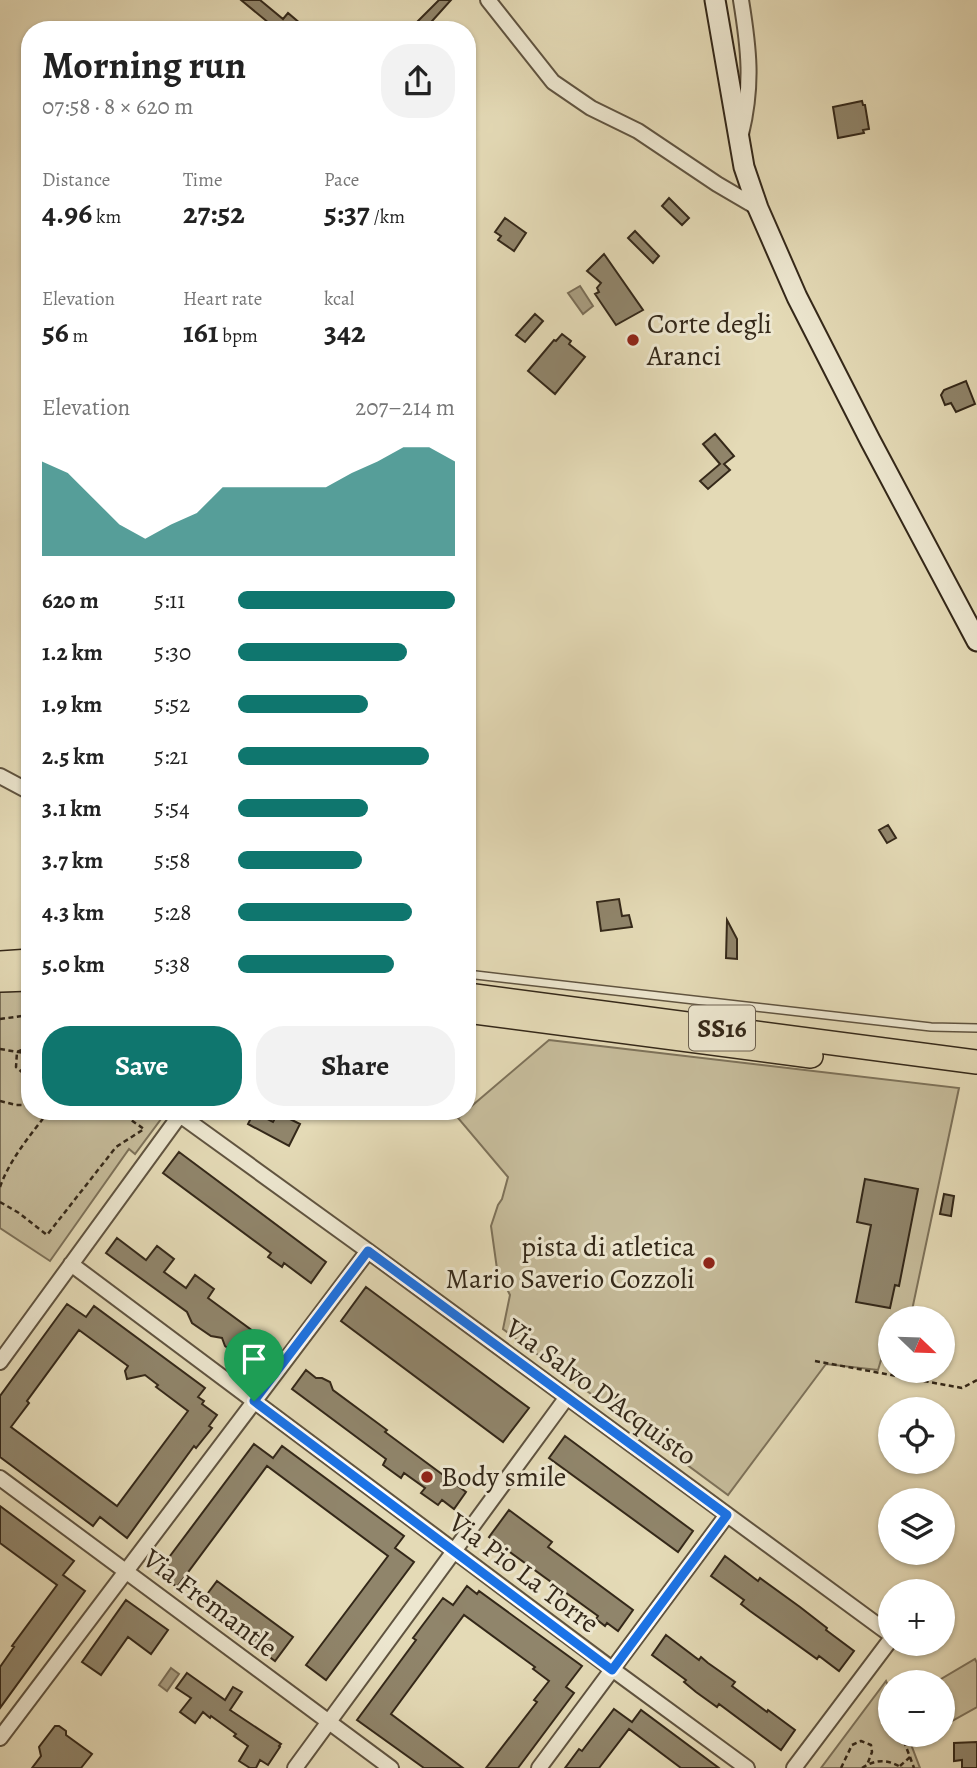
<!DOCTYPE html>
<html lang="en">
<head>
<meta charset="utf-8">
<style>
  :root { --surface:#fff; --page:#f2f2f2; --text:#222; --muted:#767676; --accent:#0f766e }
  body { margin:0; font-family:Alegreya,serif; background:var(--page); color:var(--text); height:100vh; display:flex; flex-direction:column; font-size:26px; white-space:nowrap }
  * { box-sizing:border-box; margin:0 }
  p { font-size:23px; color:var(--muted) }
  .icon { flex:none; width:38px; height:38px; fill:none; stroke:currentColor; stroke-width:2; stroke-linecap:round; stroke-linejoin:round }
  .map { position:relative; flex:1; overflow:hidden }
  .panel { position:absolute; left:21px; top:21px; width:455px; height:1099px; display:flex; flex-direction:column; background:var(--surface); border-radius:28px; box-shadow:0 2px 5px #0004 }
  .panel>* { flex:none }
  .needle { width:46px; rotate:113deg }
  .controls { position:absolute; left:878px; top:1306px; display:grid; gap:14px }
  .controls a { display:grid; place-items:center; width:77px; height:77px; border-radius:50%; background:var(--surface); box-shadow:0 2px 5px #0004; font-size:35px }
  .pin { position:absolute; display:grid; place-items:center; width:60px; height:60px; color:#fff; margin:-72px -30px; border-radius:50% 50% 50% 0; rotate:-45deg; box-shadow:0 0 7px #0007 }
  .pin .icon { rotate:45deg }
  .round { display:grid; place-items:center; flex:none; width:74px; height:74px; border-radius:28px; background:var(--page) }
  .overview { display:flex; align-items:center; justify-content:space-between; height:119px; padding:0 21px }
  h1 { font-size:38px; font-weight:700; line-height:52px }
  .metrics { display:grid; grid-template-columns:repeat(3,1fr); gap:10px; height:119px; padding:7px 21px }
  .metrics div { display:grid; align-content:center }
  .metrics b { font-size:30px; font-weight:700 }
  .metrics small { font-size:19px; font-weight:400 }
  .metrics p { font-size:19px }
  .chart { height:196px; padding:14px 21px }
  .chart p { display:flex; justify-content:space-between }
  .chart svg { width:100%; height:126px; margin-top:7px; fill:var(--accent); opacity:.7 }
  .action { display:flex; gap:14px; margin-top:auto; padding:14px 21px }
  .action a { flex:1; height:80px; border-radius:28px; background:var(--accent); color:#fff; font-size:28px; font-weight:700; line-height:80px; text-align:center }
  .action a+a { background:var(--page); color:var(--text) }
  ul { padding:0 21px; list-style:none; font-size:23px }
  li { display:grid; grid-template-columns:112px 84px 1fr; align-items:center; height:52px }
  li i { height:18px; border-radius:9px; background:var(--accent) }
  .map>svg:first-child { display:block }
</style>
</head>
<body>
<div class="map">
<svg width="977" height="1768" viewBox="0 0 977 1768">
  <rect width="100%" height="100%" fill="#e4dab6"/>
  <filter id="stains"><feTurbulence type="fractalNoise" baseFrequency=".00286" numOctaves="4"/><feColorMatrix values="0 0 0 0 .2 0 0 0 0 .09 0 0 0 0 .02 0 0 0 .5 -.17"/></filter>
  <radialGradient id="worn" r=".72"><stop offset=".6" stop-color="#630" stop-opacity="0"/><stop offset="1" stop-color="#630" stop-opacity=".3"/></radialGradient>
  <path fill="#c6bc9b" stroke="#7d725a" stroke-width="2" d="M 30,990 L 30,1111 L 167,1111 L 135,1154 L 129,1149 L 50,1261 L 0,1228 L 0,992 Z
    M 549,1040 L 959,1088 L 911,1315 L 895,1314 L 894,1318 L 891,1318 L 891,1327 L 878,1370 L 826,1364 L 728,1495 L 503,1329 L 510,1295 L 497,1269 L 491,1226 L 498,1205 L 502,1199 L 508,1177 L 458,1118 L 467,1111 L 467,1110 Z
    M 975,1659 L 977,1663 L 977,1707 L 943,1726 L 943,1682 L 936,1682 Z
    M 886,1681 L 891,1693 L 891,1734 L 907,1734 L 920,1768 L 821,1768 Z"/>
  <path fill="#a89d81" stroke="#7a6e57" stroke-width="2" d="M 580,286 L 593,306 L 583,314 L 568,293 Z
    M 171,1668 L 179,1674 L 167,1691 L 159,1685 Z"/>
  <path fill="#90856b" stroke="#342819" stroke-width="2" fill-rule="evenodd" d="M 241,0 L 260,0 L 283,19 L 288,13 L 308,30 L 273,30 L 275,28 Z
    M 439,0 L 451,0 L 424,30 L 416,23 Z
    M 862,101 L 863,105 L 865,105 L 869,129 L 863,130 L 864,133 L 838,138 L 833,107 Z
    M 669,198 L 689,218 L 682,225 L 662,206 Z
    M 505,218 L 526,233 L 514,251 L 498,240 L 501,236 L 495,232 Z
    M 635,231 L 659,256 L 653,263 L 628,238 Z
    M 604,254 L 643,310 L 616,325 L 595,294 L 599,292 L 597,288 L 601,283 L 587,271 Z
    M 535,314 L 543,321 L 525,342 L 516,335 Z
    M 562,334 L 571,341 L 569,344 L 585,357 L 555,394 L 528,371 L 554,340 L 556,341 Z
    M 966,381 L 975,404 L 956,412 L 951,403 L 945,405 L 941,395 L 944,390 Z
    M 715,434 L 734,456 L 724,464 L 730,470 L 708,489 L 700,481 L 720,464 L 703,444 Z
    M 888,825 L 896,838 L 887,843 L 879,830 Z
    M 619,899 L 622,916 L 629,915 L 632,927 L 601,931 L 597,902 Z
    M 727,920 L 737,939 L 737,959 L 726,958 Z
    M 254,1112 L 273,1122 L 278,1113 L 300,1124 L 289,1146 L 248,1124 Z
    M 179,1152 L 326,1262 L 311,1283 L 284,1263 L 282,1267 L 268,1257 L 271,1253 L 163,1173 Z
    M 865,1179 L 918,1189 L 899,1286 L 895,1285 L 890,1308 L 856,1302 L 871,1225 L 857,1222 Z
    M 944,1194 L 954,1196 L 951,1216 L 940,1214 Z
    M 117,1238 L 146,1260 L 157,1246 L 174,1259 L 164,1272 L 186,1288 L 195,1275 L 214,1289 L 208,1298 L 268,1342 L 254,1361 L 248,1361 L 240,1358 L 225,1346 L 222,1338 L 211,1336 L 192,1323 L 187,1312 L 106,1253 Z
    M 366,1287 L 529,1408 L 503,1442 L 341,1321 Z
    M 67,1304 L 86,1317 L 94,1306 L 205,1388 L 198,1397 L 204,1401 L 202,1404 L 217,1415 L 209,1426 L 212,1428 L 196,1448 L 194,1446 L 127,1538 L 100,1517 L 93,1526 L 0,1457 L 0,1396 ZM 79,1330 L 128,1366 L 125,1371 L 127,1379 L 145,1375 L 158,1385 L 156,1387 L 188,1411 L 117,1506 L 11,1427 L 29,1403 L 27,1401 Z
    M 306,1370 L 316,1378 L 322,1378 L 330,1382 L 333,1390 L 387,1430 L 385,1432 L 466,1492 L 454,1509 L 442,1500 L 438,1505 L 421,1493 L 425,1488 L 404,1473 L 401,1478 L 383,1465 L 386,1459 L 292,1389 Z
    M 565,1436 L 693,1531 L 678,1552 L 549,1458 Z
    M 254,1444 L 273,1458 L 282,1446 L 404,1536 L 395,1548 L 414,1562 L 326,1680 L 306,1665 L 388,1556 L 267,1466 L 177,1587 L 169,1581 L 175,1572 L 164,1564 Z
    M 0,1506 L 74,1561 L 63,1575 L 85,1591 L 0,1708 L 0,1667 L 14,1647 L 12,1646 L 57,1585 L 0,1543 Z
    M 509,1510 L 552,1542 L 548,1547 L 633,1610 L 618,1631 L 607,1623 L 605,1626 L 596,1619 L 598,1616 L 489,1537 Z
    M 725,1556 L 758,1581 L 760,1578 L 800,1607 L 827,1628 L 826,1630 L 854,1651 L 839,1671 L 819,1656 L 817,1659 L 750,1611 L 741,1604 L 744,1600 L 711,1576 Z
    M 217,1581 L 293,1637 L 275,1661 L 199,1605 Z
    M 467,1586 L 477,1594 L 479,1591 L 582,1666 L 566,1687 L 574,1693 L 518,1768 L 486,1768 L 537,1702 L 534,1700 L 549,1681 L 533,1669 L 535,1667 L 464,1615 L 391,1714 L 463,1768 L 424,1768 L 357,1720 L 416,1640 L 413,1638 L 443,1598 L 453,1605 Z
    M 126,1600 L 168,1630 L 151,1654 L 128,1637 L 101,1675 L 82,1662 Z
    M 666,1635 L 699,1660 L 701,1657 L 708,1663 L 735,1682 L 732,1686 L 767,1712 L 768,1710 L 795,1730 L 781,1750 L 719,1704 L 717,1707 L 696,1692 L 684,1682 L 686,1680 L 652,1655 Z
    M 187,1673 L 225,1700 L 233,1687 L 242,1692 L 230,1710 L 281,1744 L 279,1746 L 280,1747 L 268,1765 L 260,1760 L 256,1768 L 250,1768 L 239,1761 L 248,1746 L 234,1736 L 236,1734 L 211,1716 L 210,1718 L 203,1712 L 195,1723 L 180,1712 L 191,1698 L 176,1688 Z
    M 614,1709 L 632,1722 L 641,1710 L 719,1768 L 681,1768 L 629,1729 L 599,1768 L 565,1768 L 579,1749 L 582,1751 Z
    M 55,1726 L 59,1726 L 66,1731 L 66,1735 L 92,1754 L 81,1768 L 32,1768 L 41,1756 L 39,1747 Z
    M 977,1742 L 977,1768 L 962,1768 L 962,1760 L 954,1761 L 954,1743 Z"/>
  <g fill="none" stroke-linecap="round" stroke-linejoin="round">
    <g stroke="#605440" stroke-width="10">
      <path id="service" d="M 467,974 L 931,1027 L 977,1028"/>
    </g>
    <g stroke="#605440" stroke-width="18">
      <path id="minor" d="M 488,0 L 553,82 L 591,108 L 638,131 L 717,184 L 758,208
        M 741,134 C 753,85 749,49 741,0
        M 0,776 L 30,792
        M 71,1264 L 612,1669 L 747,1768
        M 0,1362 L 180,1115 L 368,1251 L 891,1635
        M 0,1478 L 391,1768
        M 0,1738 L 368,1251
        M 295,1768 L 567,1397
        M 539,1768 L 727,1515
        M 794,1768 L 891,1639"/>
    </g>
    <g stroke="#342819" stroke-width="23">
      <path id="secondary" d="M 715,0 L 744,167 L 758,208 L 797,297 L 870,440 L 977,641"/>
    </g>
    <g stroke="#342819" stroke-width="26">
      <path id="trunk" d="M 0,963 L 30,961
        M 0,980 L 30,979
        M 467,995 L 977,1062
        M 467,1011 L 811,1056"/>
    </g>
    <path stroke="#342819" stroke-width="2.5" stroke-dasharray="5 3.5" stroke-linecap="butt" d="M 0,1019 L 30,1015
      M 30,1046 L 17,1052 L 16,1067 L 30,1079
      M 0,1049 L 30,1054
      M 0,1101 L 16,1105 L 30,1105
      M 0,1187 C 10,1159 31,1134 49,1111
      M 0,1202 L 19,1213 L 47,1235 L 116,1147 L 144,1129 L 118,1111
      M 815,1361 L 962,1388 L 977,1380
      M 884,1690 L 891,1707
      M 910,1757 L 914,1768
      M 900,1766 L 910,1757 L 901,1734
      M 841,1768 L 852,1745 L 861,1741 L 871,1745 L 872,1752 L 867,1765
      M 862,1768 C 876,1759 888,1759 902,1768"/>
    <use href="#service" stroke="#ede7d0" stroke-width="7"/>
    <use href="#minor" stroke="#ede7d0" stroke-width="14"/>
    <use href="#secondary" stroke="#ede7d0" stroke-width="19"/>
    <use href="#trunk" stroke="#e4dab6" stroke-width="23"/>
  </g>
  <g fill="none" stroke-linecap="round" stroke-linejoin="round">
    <g stroke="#fff" stroke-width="14">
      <path id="route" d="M 368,1251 L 727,1515 L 612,1670 L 254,1401 Z"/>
    </g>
    <use href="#route" stroke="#1a73e8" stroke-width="9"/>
  </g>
  <g fill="#8f2418" stroke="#ede7d0" stroke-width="2.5">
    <circle cx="633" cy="340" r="7"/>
    <circle cx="709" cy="1263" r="7"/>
    <circle cx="427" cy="1477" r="7"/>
  </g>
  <g text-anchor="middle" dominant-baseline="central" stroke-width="6" stroke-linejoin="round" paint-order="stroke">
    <rect fill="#ede7d0" stroke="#6c6150" stroke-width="2" x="689" y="1005.5" width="66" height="45" rx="5"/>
    <g font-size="26" font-weight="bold" fill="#342819">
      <text x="722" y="1028">SS16</text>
    </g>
    <g font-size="28" fill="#342819" stroke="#ede7d0" text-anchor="start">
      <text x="647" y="324">Corte degli<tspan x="647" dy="32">Aranci</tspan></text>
      <text x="695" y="1247" text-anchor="end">pista di atletica<tspan x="695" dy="32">Mario Saverio Cozzoli</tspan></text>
      <text x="441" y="1477">Body smile</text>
    </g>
    <g font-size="28" fill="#342819" stroke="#ede7d0">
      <text transform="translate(601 1392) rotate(36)">Via Salvo D'Acquisto</text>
      <text transform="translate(524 1573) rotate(37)">Via Pio La Torre</text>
      <text transform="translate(210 1603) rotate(37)">Via Fremantle</text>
    </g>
  </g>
  <rect width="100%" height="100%" filter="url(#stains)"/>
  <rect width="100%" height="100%" fill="url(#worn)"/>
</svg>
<div class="controls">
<a><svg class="needle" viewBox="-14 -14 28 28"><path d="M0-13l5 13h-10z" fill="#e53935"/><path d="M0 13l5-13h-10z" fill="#767676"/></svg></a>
<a><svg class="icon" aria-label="locate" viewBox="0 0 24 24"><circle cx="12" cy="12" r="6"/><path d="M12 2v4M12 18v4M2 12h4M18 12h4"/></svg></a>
<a><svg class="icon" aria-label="layers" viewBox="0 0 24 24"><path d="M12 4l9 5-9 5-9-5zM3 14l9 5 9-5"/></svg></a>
<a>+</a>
<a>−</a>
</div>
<div class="pin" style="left:254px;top:1401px;background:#1e9e55"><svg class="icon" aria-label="arrive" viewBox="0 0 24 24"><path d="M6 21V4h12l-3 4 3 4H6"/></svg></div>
<section class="panel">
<div class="overview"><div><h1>Morning run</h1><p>07:58 · 8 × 620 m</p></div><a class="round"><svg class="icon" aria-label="share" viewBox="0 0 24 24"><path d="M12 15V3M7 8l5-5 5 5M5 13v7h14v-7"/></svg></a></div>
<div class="metrics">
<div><p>Distance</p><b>4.96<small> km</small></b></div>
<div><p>Time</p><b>27:52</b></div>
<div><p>Pace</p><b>5:37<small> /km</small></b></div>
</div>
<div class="metrics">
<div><p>Elevation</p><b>56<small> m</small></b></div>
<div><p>Heart rate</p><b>161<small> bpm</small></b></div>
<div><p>kcal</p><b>342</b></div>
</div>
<div class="chart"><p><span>Elevation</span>207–214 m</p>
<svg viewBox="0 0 160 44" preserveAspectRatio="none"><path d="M0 44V11L10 15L20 24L30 33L40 38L50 33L60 29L70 20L80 20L90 20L100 20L110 20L120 15L130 11L140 6L150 6L160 11V44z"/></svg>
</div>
<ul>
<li><b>620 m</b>5:11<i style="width:100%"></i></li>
<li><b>1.2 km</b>5:30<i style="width:78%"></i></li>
<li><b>1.9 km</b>5:52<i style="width:60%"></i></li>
<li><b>2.5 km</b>5:21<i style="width:88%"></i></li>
<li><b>3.1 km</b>5:54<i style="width:60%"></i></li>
<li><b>3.7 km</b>5:58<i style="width:57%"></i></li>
<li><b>4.3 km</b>5:28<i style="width:80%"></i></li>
<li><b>5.0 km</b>5:38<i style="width:72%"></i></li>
</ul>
<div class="action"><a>Save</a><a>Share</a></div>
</section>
</div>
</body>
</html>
